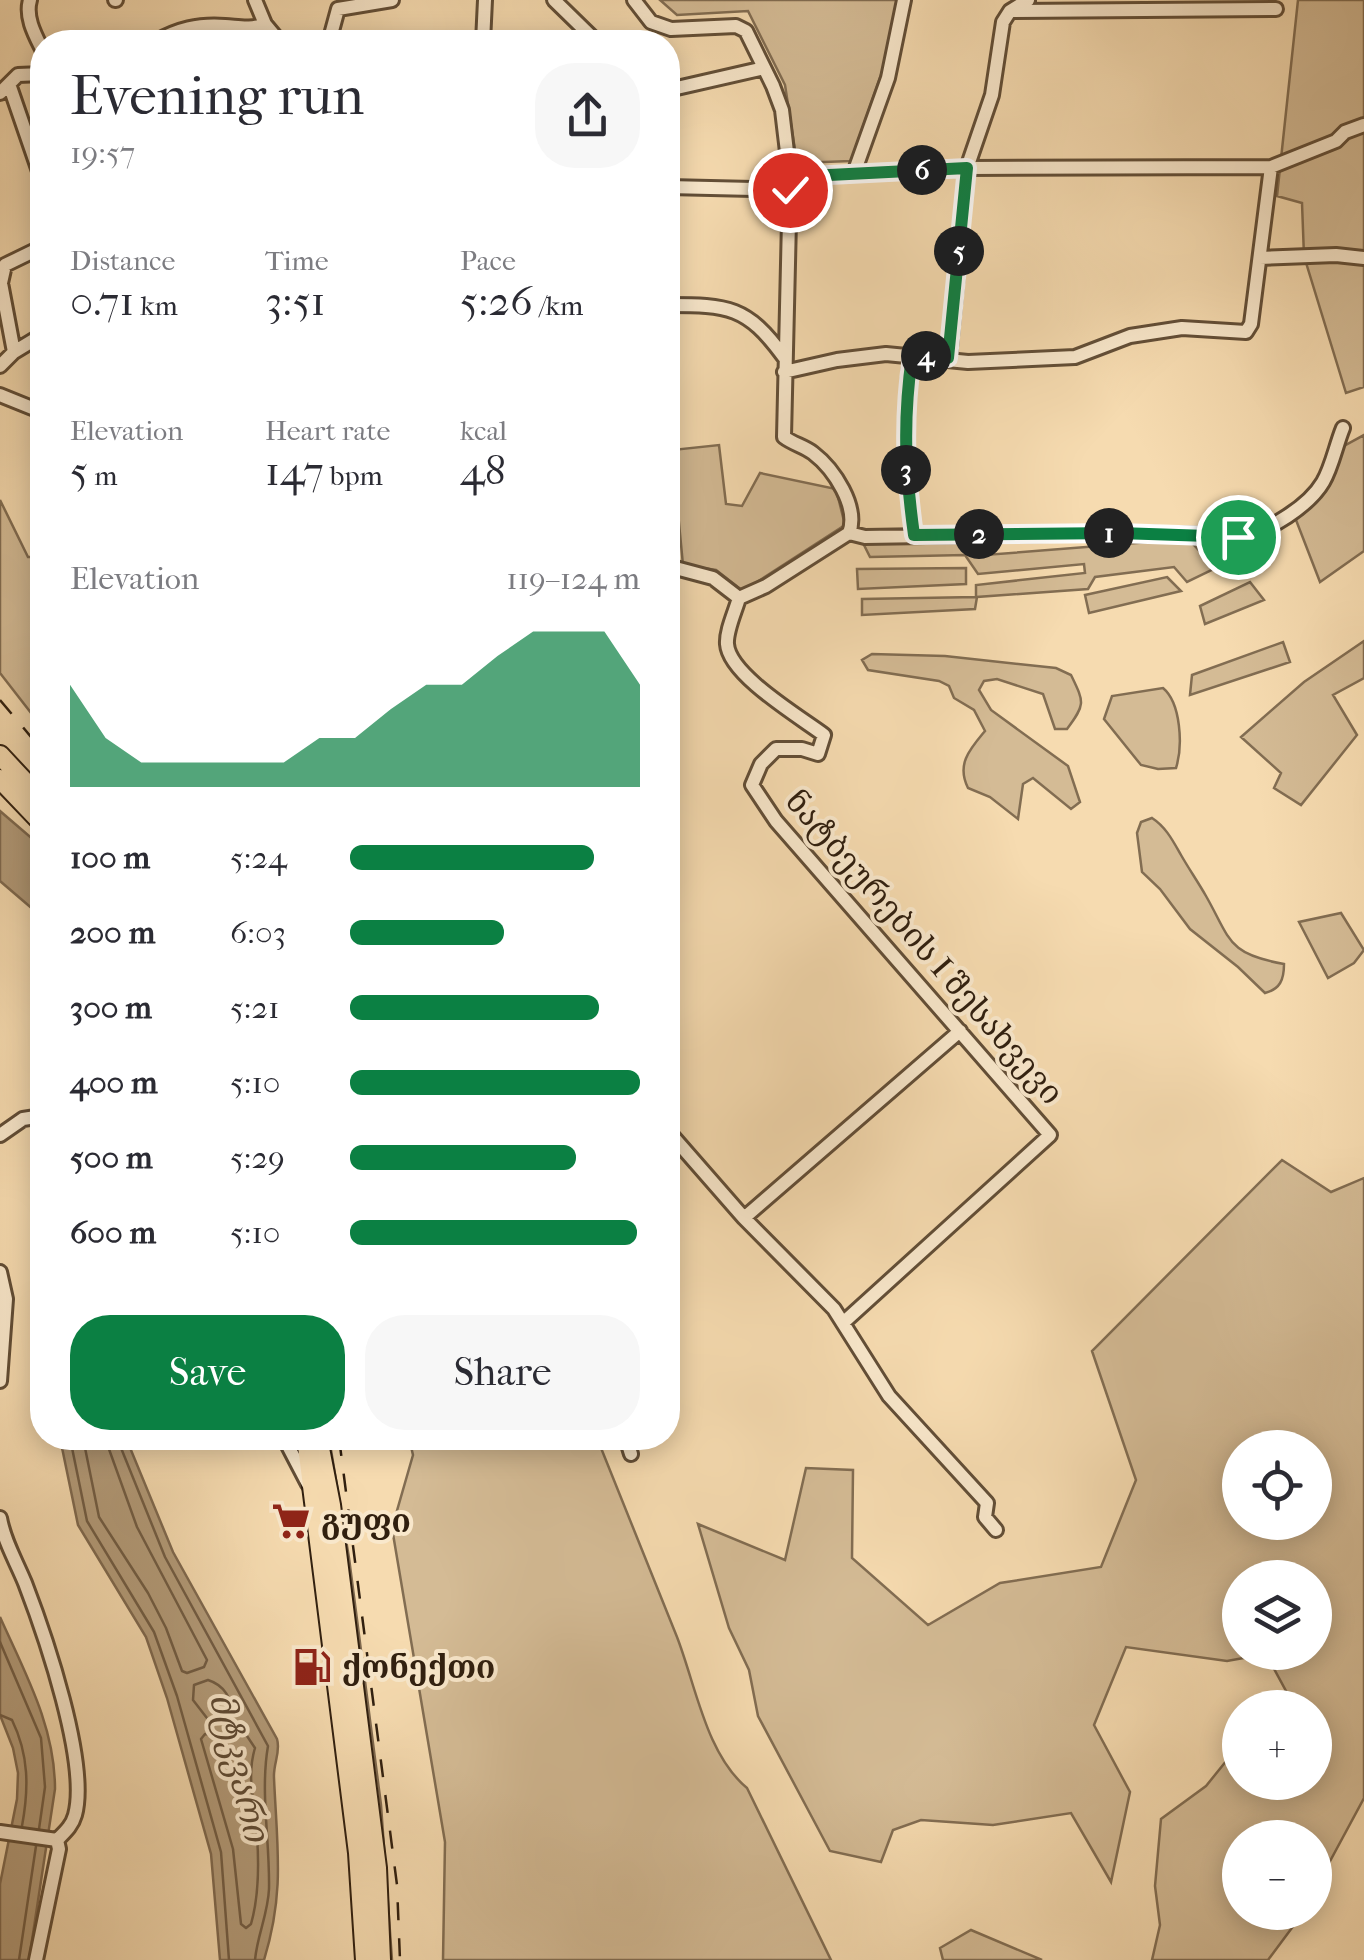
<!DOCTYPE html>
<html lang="en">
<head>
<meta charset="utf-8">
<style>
  :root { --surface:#fff; --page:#f7f7f7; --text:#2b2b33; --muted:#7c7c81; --accent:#0b8043 }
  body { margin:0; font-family:"IM FELL French Canon","Noto Serif Georgian",serif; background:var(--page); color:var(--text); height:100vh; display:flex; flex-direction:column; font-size:38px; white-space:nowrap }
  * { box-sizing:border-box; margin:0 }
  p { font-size:32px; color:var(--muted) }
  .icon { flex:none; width:55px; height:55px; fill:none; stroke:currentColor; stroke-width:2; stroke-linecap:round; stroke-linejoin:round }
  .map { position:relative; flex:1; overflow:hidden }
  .side { position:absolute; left:30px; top:30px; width:650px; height:1420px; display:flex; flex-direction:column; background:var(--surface); border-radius:40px; box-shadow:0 5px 25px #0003 }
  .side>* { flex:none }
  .controls { position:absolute; left:1222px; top:1430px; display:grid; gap:20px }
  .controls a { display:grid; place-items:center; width:110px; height:110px; border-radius:50%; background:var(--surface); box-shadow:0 5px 25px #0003; font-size:50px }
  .pin { position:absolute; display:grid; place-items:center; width:85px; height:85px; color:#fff; margin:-42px; border:5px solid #fff; border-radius:50%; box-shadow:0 2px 10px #0007 }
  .km { position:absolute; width:50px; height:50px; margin:-25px; border-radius:50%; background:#222; color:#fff; font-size:28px; line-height:50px; text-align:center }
  .round { display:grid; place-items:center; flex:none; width:105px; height:105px; border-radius:40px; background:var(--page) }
  .head { display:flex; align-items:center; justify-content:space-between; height:170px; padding:0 40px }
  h1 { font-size:55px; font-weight:600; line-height:75px }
  .figures { display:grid; grid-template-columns:repeat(3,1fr); gap:15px; height:170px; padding:10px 40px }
  .figures div { display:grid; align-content:center }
  .figures b { font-size:42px; font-weight:600 }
  .figures small { font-size:28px; font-weight:400 }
  .figures p { font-size:28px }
  .chart { height:280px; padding:20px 40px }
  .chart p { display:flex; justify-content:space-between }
  .chart svg { width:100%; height:180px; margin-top:10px; fill:var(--accent); opacity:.7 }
  .cta { display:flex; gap:20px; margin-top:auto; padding:20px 40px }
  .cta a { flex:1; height:115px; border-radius:40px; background:var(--accent); color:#fff; font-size:40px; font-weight:600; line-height:115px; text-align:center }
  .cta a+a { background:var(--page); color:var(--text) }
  ul { padding:0 40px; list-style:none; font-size:32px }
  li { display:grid; grid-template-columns:160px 120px 1fr; align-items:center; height:75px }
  li i { height:25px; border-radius:12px; background:var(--accent) }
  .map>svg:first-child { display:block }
</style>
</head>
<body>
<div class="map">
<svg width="1364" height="1960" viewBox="0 0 1364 1960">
  <rect width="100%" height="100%" fill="#f6dbb0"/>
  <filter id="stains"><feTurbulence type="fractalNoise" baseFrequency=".002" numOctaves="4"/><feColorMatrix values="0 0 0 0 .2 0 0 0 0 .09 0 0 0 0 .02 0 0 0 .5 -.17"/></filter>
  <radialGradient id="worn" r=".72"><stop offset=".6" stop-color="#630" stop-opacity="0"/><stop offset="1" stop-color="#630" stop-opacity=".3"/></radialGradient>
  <path fill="#d4bb95" stroke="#826d52" stroke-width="2.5" fill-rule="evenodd" d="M 660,0 L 898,0 L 882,72 L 851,161 L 797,163 L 785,85 L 748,11 L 677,15 Z
    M 1298,0 L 1364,0 L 1364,387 L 1346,393 L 1304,256 L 1302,203 L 1277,196 Z
    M 1364,435 L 1364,551 L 1320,582 L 1296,520 L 1314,499 L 1344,446 Z
    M 719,445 L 726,504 L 742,506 L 760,473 L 836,489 L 845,525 L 743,591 L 716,570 L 683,565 L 672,450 Z
    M 0,500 L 28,557 L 42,557 L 42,727 L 0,673 Z
    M 1188,539 L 1216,568 L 1187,582 L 1174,567 L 1095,577 L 1088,589 L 977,597 L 975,609 L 862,615 L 862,599 L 976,597 L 976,585 L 1085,573 L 1084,564 L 978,574 L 965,555 L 870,557 L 862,541 L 984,541 L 985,555 Z
    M 966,568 L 966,584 L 858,589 L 857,569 Z
    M 1167,577 L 1181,591 L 1089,613 L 1085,595 Z
    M 1250,582 L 1264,600 L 1205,624 L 1200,606 Z
    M 1364,641 L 1364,678 L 1333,695 L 1357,735 L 1301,805 L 1274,788 L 1281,773 L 1241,737 L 1304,682 Z
    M 1283,642 L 1290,662 L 1190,695 L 1192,675 Z
    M 872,654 L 945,656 L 1056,668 L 1071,675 C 1084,702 1086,704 1067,729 L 1055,729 L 1043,694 L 997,679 L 984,681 L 979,690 L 991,710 L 1068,766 L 1080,802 L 1071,809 L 1033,778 L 1023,784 L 1018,819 L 990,797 L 968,788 C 956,764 970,749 985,731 L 974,710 L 954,698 L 949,686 L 939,681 L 868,670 L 862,660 Z
    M 1163,688 C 1181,703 1183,746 1176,768 L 1158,769 L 1141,765 L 1104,719 L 1112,696 Z
    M 1152,818 C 1166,827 1173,841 1181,855 C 1189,869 1198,882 1206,896 C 1231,940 1227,954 1284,964 C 1284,980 1280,989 1265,993 L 1238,967 L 1190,929 L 1160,889 L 1142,872 L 1137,833 L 1141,822 Z
    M 1341,913 L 1364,950 L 1354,963 L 1328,978 L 1299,922 Z
    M 1282,1160 L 1331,1192 L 1364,1178 L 1364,1798 L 1315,1889 L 1315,1838 L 1240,1838 L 1240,1912 L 1303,1913 L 1268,1960 L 1152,1960 L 1160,1925 L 1155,1886 L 1161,1819 L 1206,1786 L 1240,1744 L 1240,1782 L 1315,1782 L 1315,1708 L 1267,1707 L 1286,1691 L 1266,1654 L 1227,1661 L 1126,1647 L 1094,1725 L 1130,1792 L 1111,1882 L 1071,1813 L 993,1825 L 921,1820 L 893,1830 L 881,1862 L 830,1851 L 758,1716 L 749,1670 L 729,1628 L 698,1524 L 785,1560 L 806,1468 L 853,1470 L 852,1558 L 928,1625 L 1000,1583 L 1101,1567 L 1136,1480 L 1092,1351 ZM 1240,1448 L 1315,1448 L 1315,1522 L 1240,1522 ZM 1240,1578 L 1315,1578 L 1315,1652 L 1240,1652 Z
    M 409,1438 L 597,1438 C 623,1504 651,1571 677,1637 C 696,1686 706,1754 747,1788 L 831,1960 L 443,1960 L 445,1842 L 392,1528 L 413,1455 Z
    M 971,1930 L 1042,1960 L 943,1960 L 940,1948 Z"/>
  <path fill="#b39b79" stroke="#7f694f" stroke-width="2.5" d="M 0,811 L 42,847 L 42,917 L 0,881 Z
    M 60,1438 L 126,1438 L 173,1552 L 277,1739 C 281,1752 273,1764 274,1778 C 277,1847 285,1892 264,1960 L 220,1960 L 211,1854 L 167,1698 L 146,1637 L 78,1525 Z
    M 0,1617 C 25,1673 55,1726 55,1789 L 29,1960 L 0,1960 L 0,1884 L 17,1799 L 18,1773 L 13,1748 L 0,1715 Z"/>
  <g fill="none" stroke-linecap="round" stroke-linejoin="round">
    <path stroke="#725d44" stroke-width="2.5" d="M 70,1438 L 87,1521 L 154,1632 L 177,1696 L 221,1852 L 229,1960
      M 83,1438 L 99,1517 L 148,1593 L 166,1628 L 182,1671 L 187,1673 L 204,1667 L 207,1660 L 137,1527 L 105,1438
      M 117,1438 L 165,1557 L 268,1746 C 260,1792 270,1841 269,1889 C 268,1914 257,1936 255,1960
      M 0,1642 L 41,1738 L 45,1787 L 39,1829
      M 208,1680 C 224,1685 233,1699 231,1715 L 223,1723 L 210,1722 L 193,1700 L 194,1685 Z
      M 0,1715 L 12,1720 C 29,1755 29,1788 22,1826
      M 241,1727 L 255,1748 C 246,1777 255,1806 257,1836 C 259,1864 259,1896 251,1924 L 246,1928 L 241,1924 L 233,1849 L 201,1739 L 205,1734 L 224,1736 Z
      M 19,1960 L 36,1846"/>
    <path stroke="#7f694f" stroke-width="2.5" d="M 329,1438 L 349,1558 L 381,1805 L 392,1960"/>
    <g stroke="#624e37" stroke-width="18">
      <path id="minor" d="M 30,0 C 25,17 35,35 42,49
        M 115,0 L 116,0
        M 255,0 L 265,24 L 280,42
        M 554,0 L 597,42
        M 634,0 L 651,22 L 671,29 L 736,26 L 746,31 L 773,86 L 782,110 L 790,177 L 784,437 C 793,444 804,446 813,453 C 834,469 859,507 849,533
        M 1012,11 L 1276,9
        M 155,42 C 178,29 198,24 225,26 C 240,27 250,30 265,24
        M 329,42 L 338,9 L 392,0
        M 483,42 L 485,0
        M 9,84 L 42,180
        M 668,90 L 764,68
        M 0,93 L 18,75 L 42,74
        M 854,173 L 888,78 L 904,0
        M 790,177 L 967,168 L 1271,167 L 1336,141 L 1345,132 L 1364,125
        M 668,187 L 790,190
        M 1260,258 L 1336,255 L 1364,258
        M 668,305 C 728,305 747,306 784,357
        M 14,352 L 1,283 L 5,265 L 42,247
        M 911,356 C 904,420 905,470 914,535
        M 949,358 L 967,168 L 992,95 L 1003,22 L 1010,11 L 1028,0
        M 0,366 L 14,352 L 42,335
        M 784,372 L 837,360 L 886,354 L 968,362 L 1075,357 L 1130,336 L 1182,328 L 1246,332 L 1251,324 L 1271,167
        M 0,395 L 42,412
        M 849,533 L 865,537 L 1119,533 L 1243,536 C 1269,531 1309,506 1323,482 C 1332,467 1336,445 1343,428
        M 668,566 L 713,578 L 739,598
        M 739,598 C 735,612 726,631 727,644 C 729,675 800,717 824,735 L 818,754 L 802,749 L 776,749 L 761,764 L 752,785 L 776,821 L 1050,1135 L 844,1322
        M 739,598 L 766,586 L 849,533
        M 668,1131 L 744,1218 L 834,1309 L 889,1396 L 987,1503 L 985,1517 L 996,1530
        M 0,1135 L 23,1119 L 42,1116
        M 744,1218 L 960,1031
        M 0,1272 L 6,1299 L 0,1381
        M 284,1438 L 308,1484
        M 626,1438 L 631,1454
        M 0,1518 C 4,1541 16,1561 25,1583 C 45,1635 89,1763 75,1815 C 72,1826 65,1832 57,1840 L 0,1832
        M 36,1960 L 59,1849 L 57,1840"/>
    </g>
    <g stroke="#301f0f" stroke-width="22">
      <path id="highway" d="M 0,755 L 42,800
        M 0,779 L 42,823
        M 306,1438 L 358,1853 L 365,1960
        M 318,1438 L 331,1505 L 377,1868 L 381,1960"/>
    </g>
    <use href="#minor" stroke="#f9e8cc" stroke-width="12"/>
    <use href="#highway" stroke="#f6dbb0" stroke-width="18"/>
    <path stroke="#301f0f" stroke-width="2.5" stroke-dasharray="18 18" stroke-linecap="butt" d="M 0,700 L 42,750
      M 339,1438 L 397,1885 L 400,1960"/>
  </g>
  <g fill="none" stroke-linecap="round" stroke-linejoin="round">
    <g stroke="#fff" stroke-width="20">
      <path id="route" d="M 790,190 L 790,177 L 967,168 L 948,358 L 912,356 C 903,420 905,470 914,535 L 1119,533 L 1238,537"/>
    </g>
    <use href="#route" stroke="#0b8043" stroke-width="12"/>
  </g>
  <defs>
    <g id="supermarket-bare" transform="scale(3)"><path d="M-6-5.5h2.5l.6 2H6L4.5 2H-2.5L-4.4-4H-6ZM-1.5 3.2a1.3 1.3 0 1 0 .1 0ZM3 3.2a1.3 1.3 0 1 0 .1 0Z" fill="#8f2418" stroke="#f9e8cc" stroke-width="2.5" paint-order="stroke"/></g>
    <g id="fuel-bare" transform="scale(3)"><path d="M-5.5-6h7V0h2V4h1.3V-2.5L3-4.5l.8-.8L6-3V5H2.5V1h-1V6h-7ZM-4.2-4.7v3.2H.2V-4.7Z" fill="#8f2418" stroke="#f9e8cc" stroke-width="2.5" paint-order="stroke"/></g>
  </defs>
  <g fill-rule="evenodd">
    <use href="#supermarket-bare" x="291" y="1521"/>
    <use href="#fuel-bare" x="312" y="1667"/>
  </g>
  <g text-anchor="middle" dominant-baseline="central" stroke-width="8" stroke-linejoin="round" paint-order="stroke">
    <g font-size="32" fill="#301f0f" stroke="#f9e8cc">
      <text transform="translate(924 947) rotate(49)">ნატბეურების I შესახვევი</text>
    </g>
    <g font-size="32" font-weight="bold" fill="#301f0f" stroke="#f9e8cc" text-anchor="start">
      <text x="321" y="1521">გუფი</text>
      <text x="342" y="1667">ქონექთი</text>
    </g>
    <g font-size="35" font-style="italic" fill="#5e4a34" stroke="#f9e8cc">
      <text transform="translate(239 1767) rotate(76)">მტკვარი</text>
    </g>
  </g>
  <rect width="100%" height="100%" filter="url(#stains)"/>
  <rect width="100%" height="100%" fill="url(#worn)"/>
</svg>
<div class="controls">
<a><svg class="icon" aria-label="locate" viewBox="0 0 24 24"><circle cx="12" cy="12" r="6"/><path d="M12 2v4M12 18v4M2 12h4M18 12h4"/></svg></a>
<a><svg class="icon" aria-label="layers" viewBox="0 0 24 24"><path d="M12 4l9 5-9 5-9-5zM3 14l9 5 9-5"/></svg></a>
<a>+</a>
<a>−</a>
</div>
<div class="pin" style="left:1238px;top:537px;background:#1e9e55"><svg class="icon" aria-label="arrive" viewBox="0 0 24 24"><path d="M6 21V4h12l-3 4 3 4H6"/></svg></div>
<div class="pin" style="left:790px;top:190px;background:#d93025"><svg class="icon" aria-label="check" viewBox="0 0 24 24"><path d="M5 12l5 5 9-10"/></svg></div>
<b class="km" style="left:1109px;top:533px">1</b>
<b class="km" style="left:979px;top:534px">2</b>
<b class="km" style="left:906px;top:470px">3</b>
<b class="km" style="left:926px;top:356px">4</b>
<b class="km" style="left:959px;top:251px">5</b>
<b class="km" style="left:922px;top:170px">6</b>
<section class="side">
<div class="head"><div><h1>Evening run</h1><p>19:57</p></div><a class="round"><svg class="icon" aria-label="share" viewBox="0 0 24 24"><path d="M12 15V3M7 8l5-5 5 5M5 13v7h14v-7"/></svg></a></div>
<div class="figures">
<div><p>Distance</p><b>0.71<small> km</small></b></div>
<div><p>Time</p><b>3:51</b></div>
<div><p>Pace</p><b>5:26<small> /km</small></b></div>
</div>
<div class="figures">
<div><p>Elevation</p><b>5<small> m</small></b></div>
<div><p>Heart rate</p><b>147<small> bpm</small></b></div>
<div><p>kcal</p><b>48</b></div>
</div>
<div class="chart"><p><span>Elevation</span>119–124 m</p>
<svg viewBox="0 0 160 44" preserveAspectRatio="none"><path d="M0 44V19L10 32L20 38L30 38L40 38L50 38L60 38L70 32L80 32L90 25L100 19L110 19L120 12L130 6L140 6L150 6L160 19V44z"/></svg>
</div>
<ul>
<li><b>100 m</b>5:24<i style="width:84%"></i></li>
<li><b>200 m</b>6:03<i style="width:53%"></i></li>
<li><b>300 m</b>5:21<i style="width:86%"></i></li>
<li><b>400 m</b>5:10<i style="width:100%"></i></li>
<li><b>500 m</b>5:29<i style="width:78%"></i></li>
<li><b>600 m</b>5:10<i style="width:99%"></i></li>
</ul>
<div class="cta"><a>Save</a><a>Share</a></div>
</section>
</div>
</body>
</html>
